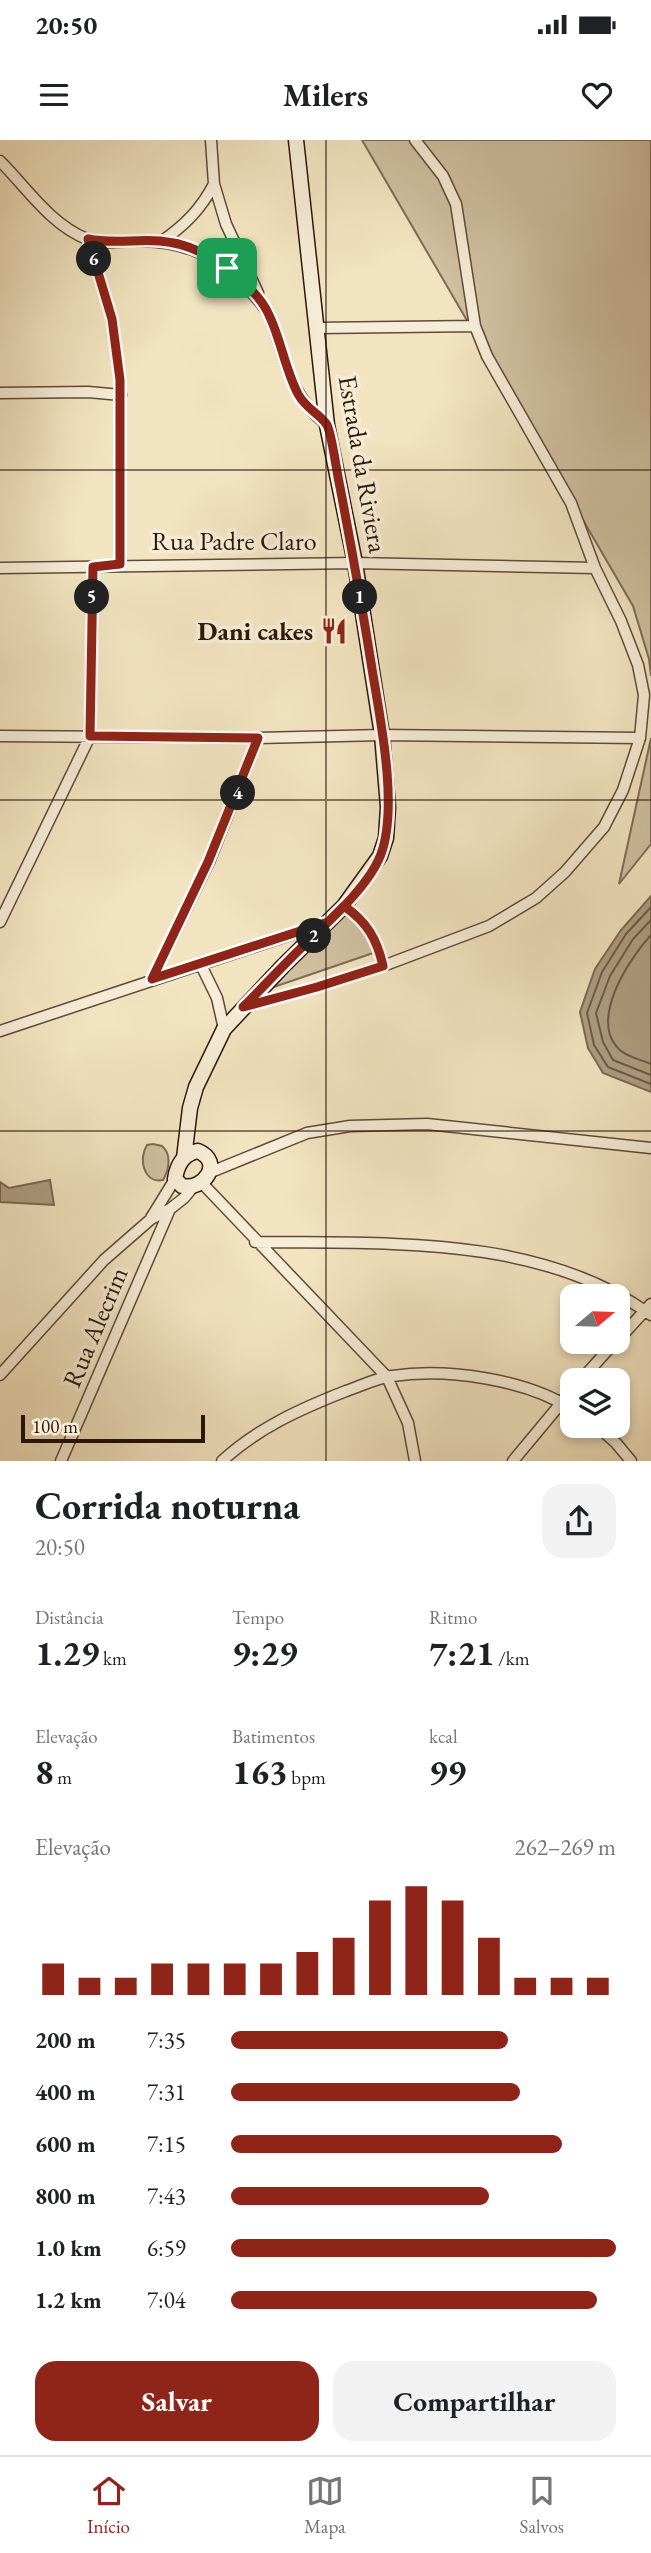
<!DOCTYPE html>
<html lang="pt">
<head>
<meta charset="utf-8">
<style>
  :root { --surface:#fff; --page:#f2f2f2; --text:#202124; --muted:#757577; --line:#e0e0e0; --accent:#8f2418 }
  body { margin:0; font-family:"EB Garamond",serif; background:var(--page); color:var(--text); height:100vh; display:flex; flex-direction:column; font-size:26px; white-space:nowrap }
  * { box-sizing:border-box; margin:0 }
  p { font-size:23px; color:var(--muted) }
  .icon { flex:none; width:38px; height:38px; fill:none; stroke:currentColor; stroke-width:2; stroke-linecap:round; stroke-linejoin:round }
  .map { position:relative; height:1321px; overflow:hidden }
  .side { display:flex; flex-direction:column; background:var(--surface); flex:1 }
  .side>* { flex:none }
  .needle { width:46px; rotate:71deg }
  .tools { position:absolute; left:560px; top:1144px; display:grid; gap:14px }
  .tools a { display:grid; place-items:center; width:70px; height:70px; border-radius:14px; background:var(--surface); box-shadow:0 4px 10px #0003; font-size:35px }
  .scale { position:absolute; left:21px; bottom:18px; width:184px; box-sizing:border-box; padding-left:7px; border:4px solid #2c170a; border-top:0; font-size:19px; line-height:24px; white-space:nowrap; color:#2c170a; -webkit-text-stroke:5px #f7edd7; paint-order:stroke }
  .pin { position:absolute; display:grid; place-items:center; width:60px; height:60px; color:#fff; margin:-30px; border-radius:14px; box-shadow:0 4px 10px #0006 }
  .km { position:absolute; width:35px; height:35px; margin:-18px; border-radius:50%; background:#222; color:#fff; font-size:19px; line-height:35px; text-align:center }
  .round { display:grid; place-items:center; flex:none; width:74px; height:74px; border-radius:21px; background:var(--page) }
  .overview { display:flex; align-items:center; justify-content:space-between; height:119px; padding:0 35px }
  h1 { font-size:38px; font-weight:700; line-height:52px }
  .stats { display:grid; grid-template-columns:repeat(3,1fr); gap:10px; height:119px; padding:7px 35px }
  .stats div { display:grid; align-content:center }
  .stats b { font-size:35px; font-weight:700 }
  .stats small { font-size:19px; font-weight:400 }
  .stats p { font-size:19px }
  .chart { height:196px; padding:14px 35px }
  .chart p { display:flex; justify-content:space-between }
  .chart svg { width:100%; height:126px; margin-top:7px; stroke:var(--accent); stroke-width:6 }
  .cta { display:flex; gap:14px; margin-top:auto; padding:14px 35px }
  .cta a { flex:1; height:80px; border-radius:21px; background:var(--accent); color:#fff; font-size:28px; font-weight:700; line-height:80px; text-align:center }
  .cta a+a { background:var(--page); color:var(--text) }
  ul { padding:0 35px; list-style:none; font-size:23px }
  li { display:grid; grid-template-columns:112px 84px 1fr; align-items:center; height:52px }
  li i { height:18px; border-radius:9px; background:var(--accent) }
  .status { display:flex; justify-content:space-between; align-items:center; height:49px; padding:0 35px; background:var(--surface); direction:ltr }
  .status svg { height:19px; fill:currentColor }
  header { display:flex; justify-content:space-between; align-items:center; height:91px; padding:0 35px; background:var(--surface); font-size:32px; font-weight:700 }
  .tabs { display:flex; justify-content:space-around; align-items:center; height:98px; border-top:2px solid var(--line); background:var(--surface); font-size:19px; color:var(--muted) }
  .tabs a { display:grid; justify-items:center; gap:4px }
  .tabs .current { color:var(--accent) }
  .map>svg:first-child { display:block }
</style>
</head>
<body>
<div class="status"><b>20:50</b><svg viewBox="0 0 49 12"><path d="M0 12V9h3v3zM5 12V6h3v6zM10 12V3h3v9zM15 12V0h3v12zM26 1h20v11H26zM47 4h2v5h-2z"/></svg></div>
<header><svg class="icon" aria-label="menu" viewBox="0 0 24 24"><path d="M4 6h16M4 12h16M4 18h16"/></svg>Milers<svg class="icon" aria-label="heart" viewBox="0 0 24 24"><path d="M12 20l-8-8c-3-5 5-10 8-4 3-6 11-1 8 4z"/></svg></header>
<div class="map">
<svg width="651" height="1321" viewBox="0 0 651 1321">
  <rect width="100%" height="100%" fill="#f2e4c1"/>
  <filter id="stains"><feTurbulence type="fractalNoise" baseFrequency=".00286" numOctaves="4"/><feColorMatrix values="0 0 0 0 .2 0 0 0 0 .09 0 0 0 0 .02 0 0 0 .5 -.17"/></filter>
  <radialGradient id="worn" r=".72"><stop offset=".6" stop-color="#630" stop-opacity="0"/><stop offset="1" stop-color="#630" stop-opacity=".3"/></radialGradient>
  <path fill="#d0c1a2" stroke="#7e6c56" stroke-width="2" d="M 362,0 L 651,0 L 651,536 L 649,519 L 633,466 Z
    M 651,598 L 651,704 L 619,744 Z
    M 346,770 L 368,795 L 373,813 L 265,850 Z
    M 153,1004 L 162,1006 C 172,1014 169,1030 163,1040 C 144,1044 138,1019 147,1005 Z"/>
  <path fill="#af9e83" stroke="#7b6853" stroke-width="2" d="M 651,756 L 651,952 L 603,933 L 588,908 L 580,872 L 595,829 L 621,790 Z
    M 50,1040 L 54,1065 L 0,1062 L 0,1042 L 9,1048 Z"/>
  <g fill="none" stroke-linecap="round" stroke-linejoin="round">
    <path stroke="#6e5a46" stroke-width="2" d="M 651,767 L 626,794 L 602,832 L 587,873 L 594,905 L 608,927 L 651,944
      M 651,780 L 633,799 L 610,836 L 596,873 L 603,902 L 613,920 L 651,935
      M 651,795 C 629,819 587,882 621,911 C 628,917 642,920 651,924"/>
    <g stroke="#5e4a38" stroke-width="13">
      <path id="street" d="M 211,0 L 214,44 L 226,84 L 258,153
        M 0,21 C 27,48 51,85 87,99 C 102,105 125,101 141,101 C 200,102 235,127 269,174
        M 88,99 L 112,179 L 120,240 L 120,424
        M 162,101 C 185,85 201,69 214,44
        M 267,170 C 288,217 283,249 327,285
        M 317,188 L 475,186
        M 0,253 L 88,252 L 121,255
        M 0,428 L 355,423 L 595,428
        M 0,596 L 258,598 L 382,595 L 640,598
        M 344,766 C 367,782 377,799 383,826
        M 0,782 L 90,596 L 93,427
        M 200,823 L 217,858 L 224,889
        M 152,839 L 209,722 L 258,598
        M 247,866 L 317,847 L 383,826 L 489,786 L 536,758 L 565,732 L 604,687 L 623,650 L 640,598 L 644,555 L 638,525 L 621,481 L 595,428 L 571,363 L 487,216 L 475,186 L 456,64 L 443,36 L 415,0
        M 0,891 L 326,783
        M 211,1032 L 307,993 L 350,986 L 427,984 L 651,1008
        M 201,1042 L 387,1237 L 408,1283 L 415,1321
        M 151,1078 L 175,1039
        M 255,1102 C 387,1104 538,1094 651,1175
        M 618,1200 L 651,1164
        M 0,1235 L 104,1120 L 151,1079 L 170,1069 L 184,1058 L 193,1047
        M 580,1241 L 615,1202
        M 597,1286 L 616,1303 L 631,1321
        M 61,1321 L 170,1069
        M 222,1321 C 258,1288 300,1269 346,1251 C 361,1246 376,1238 392,1236 C 447,1228 525,1239 572,1269
        M 513,1321 L 572,1250"/>
    </g>
    <g stroke="#2c170a" stroke-width="17">
      <path id="secondary" d="M 198,1011 C 224,1022 204,1051 182,1046 L 175,1039 C 177,1025 184,1013 198,1011 Z
        M 184,1018 L 190,968 L 196,947 L 224,889 L 283,826 L 344,766 L 380,716 L 386,698 L 388,667 L 382,595 L 355,423 L 327,285 L 296,0"/>
    </g>
    <use href="#street" stroke="#f7edd7" stroke-width="10"/>
    <use href="#secondary" stroke="#f7edd7" stroke-width="14"/>
  </g>
  <g fill="none" stroke-linecap="round" stroke-linejoin="round">
    <g stroke="#fff" stroke-width="14">
      <path id="route" d="M 227,128 C 242,141 261,156 269,175 C 281,200 285,229 298,254 C 306,269 320,274 327,285 C 332,294 337,335 340,347 C 352,410 363,472 373,535 C 381,583 398,668 381,714 C 368,749 322,787 295,814 C 278,831 261,849 243,867 L 317,847 L 383,826 C 377,799 367,782 344,766 L 328,782 L 152,839 L 208,722 L 258,598 L 90,596 L 93,427 L 120,424 L 120,240 L 112,179 L 88,99 C 112,104 137,99 160,101 C 185,103 208,114 227,128"/>
    </g>
    <use href="#route" stroke="#8f2418" stroke-width="9"/>
  </g>
  <path fill="none" stroke="#2c170a" stroke-width="2" stroke-opacity="0.55" d="M 326,0 L 326,1321M 0,330 L 651,330M 0,660 L 651,660M 0,991 L 651,991"/>
  <defs>
    <g id="restaurant-bare" transform="scale(2.1)"><path d="M-5-6h1v4h1v-4h1v4h1v-4h1v5L-1.5 .5V6h-2V.5L-5-1ZM5-6V6H3V1.5H1.5Q1.5-4 5-6Z" fill="#8f2418" stroke="#f7edd7" stroke-width="2.5" paint-order="stroke"/></g>
  </defs>
  <g fill-rule="evenodd">
    <use href="#restaurant-bare" x="334" y="491"/>
  </g>
  <g text-anchor="middle" dominant-baseline="central" stroke-width="7" stroke-linejoin="round" paint-order="stroke">
    <g font-size="26" fill="#2c170a" stroke="#f7edd7">
      <text transform="translate(363 324) rotate(80)">Estrada da Riviera</text>
      <text x="234" y="401">Rua Padre Claro</text>
      <text transform="translate(95 1187) rotate(-67)">Rua Alecrim</text>
    </g>
    <g font-size="26" font-weight="bold" fill="#2c170a" stroke="#f7edd7" text-anchor="end">
      <text x="313" y="491">Dani cakes</text>
    </g>
  </g>
  <rect width="100%" height="100%" filter="url(#stains)"/>
  <rect width="100%" height="100%" fill="url(#worn)"/>
</svg>
<div class="tools">
<a><svg class="needle" viewBox="-14 -14 28 28"><path d="M0-13l5 13h-10z" fill="#e53935"/><path d="M0 13l5-13h-10z" fill="#757577"/></svg></a>
<a><svg class="icon" aria-label="layers" viewBox="0 0 24 24"><path d="M12 4l9 5-9 5-9-5zM3 14l9 5 9-5"/></svg></a>
</div>
<div class="scale">100 m</div>
<div class="pin" style="left:227px;top:128px;background:#1e9e55"><svg class="icon" aria-label="arrive" viewBox="0 0 24 24"><path d="M6 21V4h12l-3 4 3 4H6"/></svg></div>
<b class="km" style="left:360px;top:457px">1</b>
<b class="km" style="left:314px;top:796px">2</b>
<b class="km" style="left:238px;top:653px">4</b>
<b class="km" style="left:92px;top:457px">5</b>
<b class="km" style="left:94px;top:119px">6</b>
</div>
<section class="side">
<div class="overview"><div><h1>Corrida noturna</h1><p>20:50</p></div><a class="round"><svg class="icon" aria-label="share" viewBox="0 0 24 24"><path d="M12 15V3M7 8l5-5 5 5M5 13v7h14v-7"/></svg></a></div>
<div class="stats">
<div><p>Distância</p><b>1.29<small> km</small></b></div>
<div><p>Tempo</p><b>9:29</b></div>
<div><p>Ritmo</p><b>7:21<small> /km</small></b></div>
</div>
<div class="stats">
<div><p>Elevação</p><b>8<small> m</small></b></div>
<div><p>Batimentos</p><b>163<small> bpm</small></b></div>
<div><p>kcal</p><b>99</b></div>
</div>
<div class="chart"><p><span>Elevação</span>262–269 m</p>
<svg viewBox="0 0 160 44" preserveAspectRatio="none"><path d="M5 44V33M15 44V38M25 44V38M35 44V33M45 44V33M55 44V33M65 44V33M75 44V29M85 44V24M95 44V11M105 44V6M115 44V11M125 44V24M135 44V38M145 44V38M155 44V38"/></svg>
</div>
<ul>
<li><b>200 m</b>7:35<i style="width:72%"></i></li>
<li><b>400 m</b>7:31<i style="width:75%"></i></li>
<li><b>600 m</b>7:15<i style="width:86%"></i></li>
<li><b>800 m</b>7:43<i style="width:67%"></i></li>
<li><b>1.0 km</b>6:59<i style="width:100%"></i></li>
<li><b>1.2 km</b>7:04<i style="width:95%"></i></li>
</ul>
<div class="cta"><a>Salvar</a><a>Compartilhar</a></div>
</section>
<nav class="tabs">
<a class="current"><svg class="icon" aria-label="home" viewBox="0 0 24 24"><path d="M3 11l9-7 9 7M6 9v11h12V9"/></svg>Início</a>
<a><svg class="icon" aria-label="map" viewBox="0 0 24 24"><path d="M3 6l6-2 6 2 6-2v14l-6 2-6-2-6 2zM9 4v14M15 6v14"/></svg>Mapa</a>
<a><svg class="icon" aria-label="saved" viewBox="0 0 24 24"><path d="M7 4h10v16l-5-4-5 4z"/></svg>Salvos</a>
</nav>
</body>
</html>
